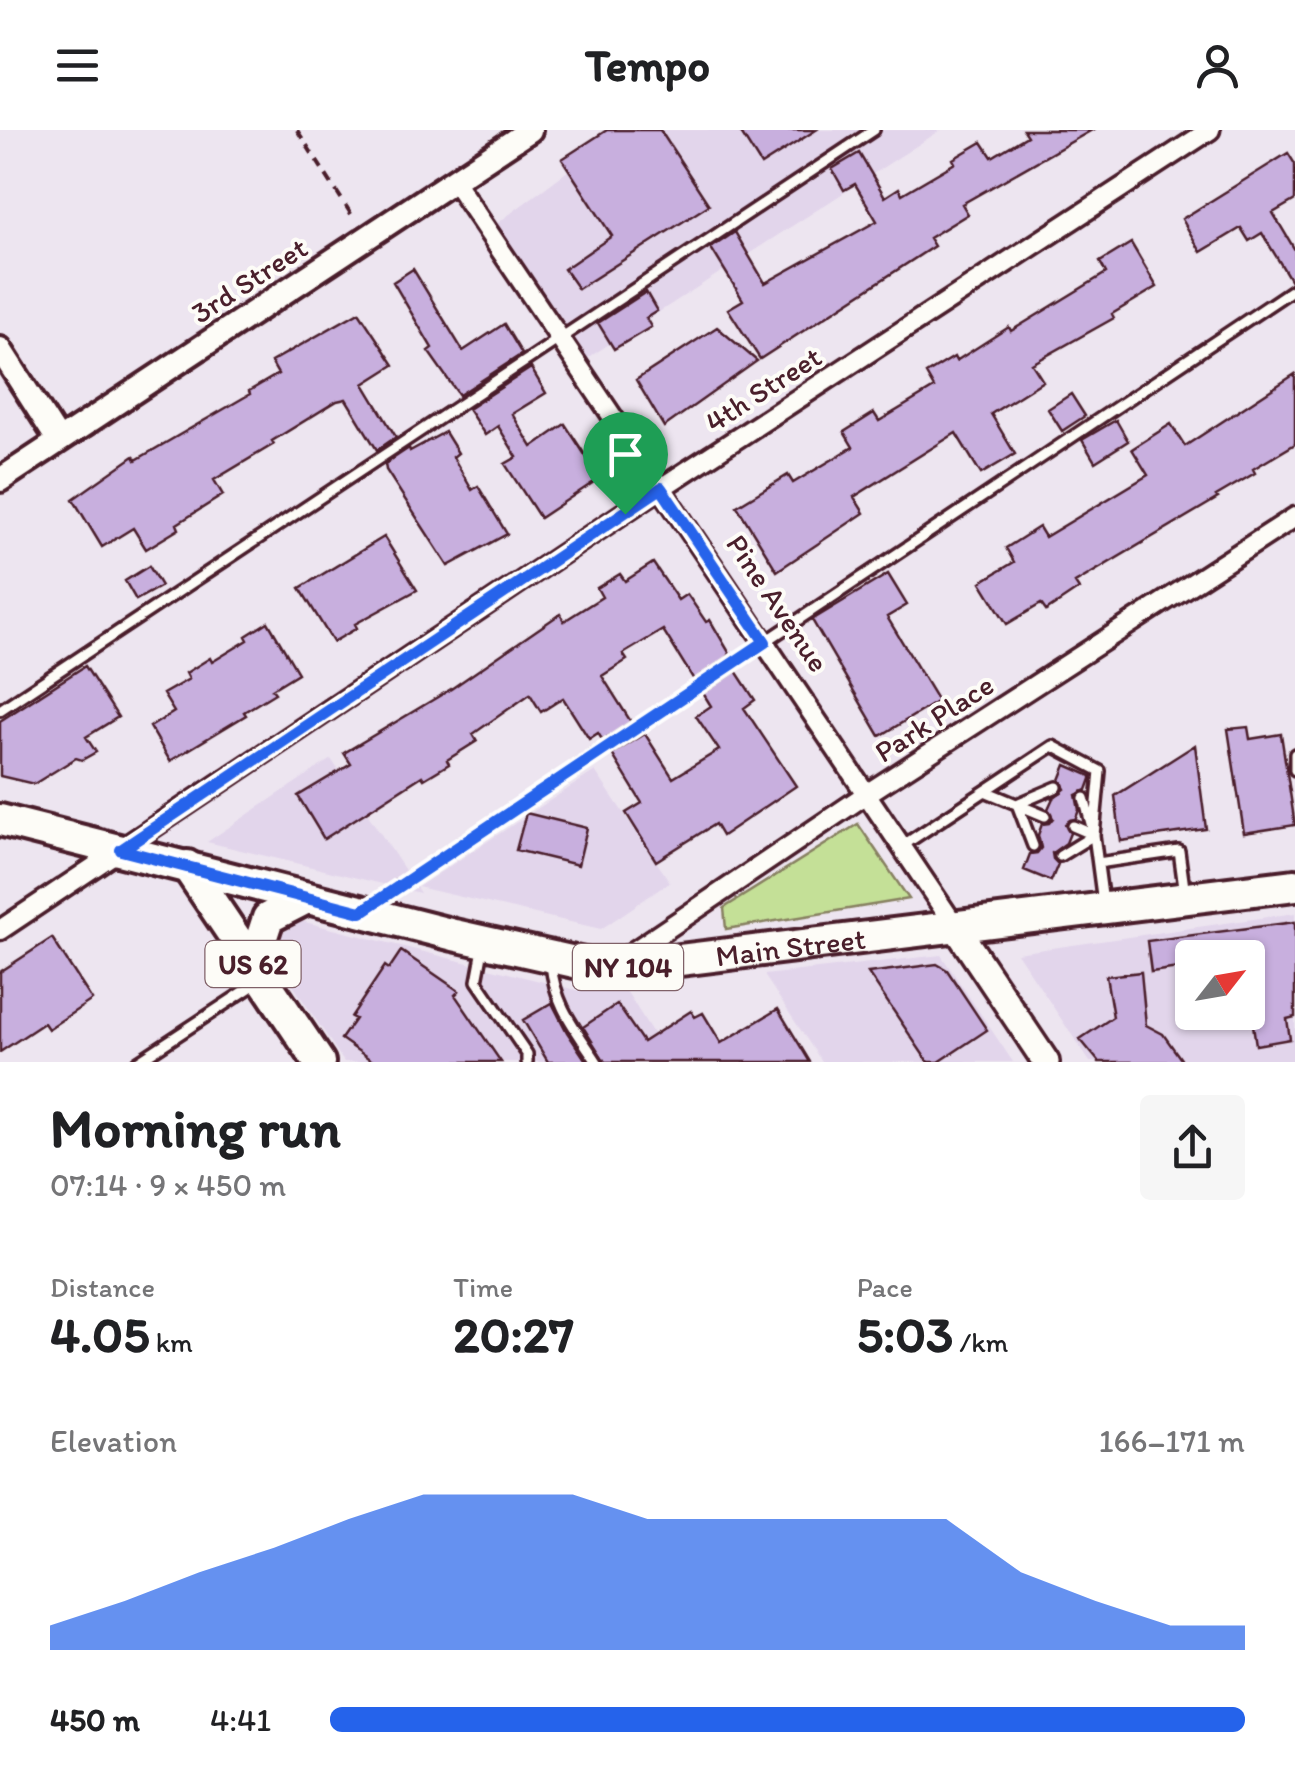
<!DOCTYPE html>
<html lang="en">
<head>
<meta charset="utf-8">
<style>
  :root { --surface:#fff; --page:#f6f6f6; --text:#202124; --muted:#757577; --accent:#2563eb }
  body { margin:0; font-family:Itim,sans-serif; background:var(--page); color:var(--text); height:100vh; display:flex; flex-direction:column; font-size:38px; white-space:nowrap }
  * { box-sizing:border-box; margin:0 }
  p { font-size:32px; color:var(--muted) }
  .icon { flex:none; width:55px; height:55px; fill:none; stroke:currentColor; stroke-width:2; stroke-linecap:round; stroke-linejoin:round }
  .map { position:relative; height:932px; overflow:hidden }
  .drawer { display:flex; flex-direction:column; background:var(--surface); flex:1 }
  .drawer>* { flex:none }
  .needle { width:65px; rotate:59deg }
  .buttons { position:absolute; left:1175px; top:810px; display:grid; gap:20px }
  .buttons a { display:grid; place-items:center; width:90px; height:90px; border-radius:10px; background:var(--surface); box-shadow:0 2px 8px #0004; font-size:50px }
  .pin { position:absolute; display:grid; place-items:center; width:85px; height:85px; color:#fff; margin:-102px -42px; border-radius:50% 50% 50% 0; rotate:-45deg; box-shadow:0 0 10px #0007 }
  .pin .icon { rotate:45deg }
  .round { display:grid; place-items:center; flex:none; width:105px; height:105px; border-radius:10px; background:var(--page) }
  .summary { display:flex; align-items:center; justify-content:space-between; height:170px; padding:0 50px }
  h1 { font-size:55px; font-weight:800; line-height:75px }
  .metrics { display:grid; grid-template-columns:repeat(3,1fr); gap:15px; height:170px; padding:10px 50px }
  .metrics div { display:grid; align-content:center }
  .metrics b { font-size:50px; font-weight:800 }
  .metrics small { font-size:28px; font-weight:400 }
  .metrics p { font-size:28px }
  .chart { height:280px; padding:20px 50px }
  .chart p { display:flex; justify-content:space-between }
  .chart svg { width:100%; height:180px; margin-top:10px; fill:var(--accent); opacity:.7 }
  ul { padding:0 50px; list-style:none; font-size:32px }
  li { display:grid; grid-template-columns:160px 120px 1fr; align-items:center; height:75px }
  li i { height:25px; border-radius:12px; background:var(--accent) }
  header { display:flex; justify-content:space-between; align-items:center; height:130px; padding:0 50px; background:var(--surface); font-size:45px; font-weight:800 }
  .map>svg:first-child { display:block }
</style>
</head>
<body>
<header><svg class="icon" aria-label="menu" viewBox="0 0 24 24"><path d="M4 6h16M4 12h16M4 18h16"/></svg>Tempo<svg class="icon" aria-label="person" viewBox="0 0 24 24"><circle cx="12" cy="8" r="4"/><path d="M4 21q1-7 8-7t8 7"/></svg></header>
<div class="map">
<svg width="1295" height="932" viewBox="0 0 1295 932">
  <rect width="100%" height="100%" fill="#ede5f0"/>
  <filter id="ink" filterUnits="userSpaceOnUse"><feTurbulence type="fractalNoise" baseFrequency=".01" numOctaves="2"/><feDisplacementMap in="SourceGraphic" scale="20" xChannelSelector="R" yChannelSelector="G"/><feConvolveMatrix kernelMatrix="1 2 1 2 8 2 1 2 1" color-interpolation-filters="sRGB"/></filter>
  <g filter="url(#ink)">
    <path fill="#e2d5eb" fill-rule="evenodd" d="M 623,0 L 941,0 L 583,231 L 495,95 Z
      M 331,629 L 420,763 L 207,712 Z
      M 595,641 L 670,752 L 601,799 L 418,757 Z
      M 1295,783 L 1295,932 L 1090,932 L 1017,823 ZM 1192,828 L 1248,828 L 1248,882 L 1192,882 Z
      M 301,791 L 576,860 L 625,859 L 671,932 L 344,932 L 278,833 L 279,805 Z
      M 941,825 L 1013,932 L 822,932 L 764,845 Z"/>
    <path fill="#c4e097" stroke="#878061" stroke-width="2.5" d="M 858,694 L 909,769 L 726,799 L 724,778 Z"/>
    <path fill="#c8afde" stroke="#4a1f2b" stroke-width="2.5" d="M 607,0 L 660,0 L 709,75 L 578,159 L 564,139 L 612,106 L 562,29 Z
      M 739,0 L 816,0 L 761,35 Z
      M 1023,0 L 1092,0 L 962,74 L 968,84 L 929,108 L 934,116 L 760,229 L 728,179 L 743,170 L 711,118 L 735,102 L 765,153 L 877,91 L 855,54 L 844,60 L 832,39 L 859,23 L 885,67 L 899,58 L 902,64 L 955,33 L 953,29 L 982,12 L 992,27 L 1027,6 Z
      M 1288,23 L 1295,34 L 1295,70 L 1273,83 L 1295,120 L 1295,150 L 1291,151 L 1262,103 L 1249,111 L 1241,98 L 1201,122 L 1182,89 Z
      M 1131,113 L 1157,157 L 1112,184 L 1114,188 L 1032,234 L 1043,251 L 991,284 L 1015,324 L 981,344 L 956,303 L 854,367 L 864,383 L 777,441 L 737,376 L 788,345 L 793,353 L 853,317 L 844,302 L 874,283 L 879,291 L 934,258 L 926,244 L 954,227 L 956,231 L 1009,197 L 1011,201 L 1106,143 L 1100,132 Z
      M 413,139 L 463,221 L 504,194 L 522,224 L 459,265 L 428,221 L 432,218 L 393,152 Z
      M 646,162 L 657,181 L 646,188 L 651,197 L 614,219 L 598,193 Z
      M 359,182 L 394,235 L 364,254 L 396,307 L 377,320 L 346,269 L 337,271 L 272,311 L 274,314 L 214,350 L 223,365 L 177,394 L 179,399 L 146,419 L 133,398 L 102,417 L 73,369 L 134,326 L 136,330 L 250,264 L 249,261 L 278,244 L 271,232 Z
      M 717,197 L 757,231 L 664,297 L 636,250 Z
      M 531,238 L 546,263 L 512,284 L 532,317 L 565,294 L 600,348 L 540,388 L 505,334 L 517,327 L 498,296 L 485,305 L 468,279 Z
      M 1295,244 L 1295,314 L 1253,339 L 1255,343 L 1216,366 L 1218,368 L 1075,453 L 1079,459 L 1046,481 L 1041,474 L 1007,494 L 981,452 L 1014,432 L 1006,418 L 1039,397 L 1045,407 L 1148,345 L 1132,319 L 1171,294 L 1185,316 Z
      M 1071,264 L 1085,286 L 1062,301 L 1048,279 Z
      M 1116,290 L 1128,311 L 1095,332 L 1082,310 Z
      M 445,302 L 458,323 L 453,327 L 472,360 L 478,356 L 507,404 L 448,436 L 386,340 L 385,334 L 409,318 L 410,321 Z
      M 384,407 L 417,460 L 355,494 L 357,498 L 333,512 L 300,458 Z
      M 653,433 L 678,470 L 687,464 L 706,492 L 710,490 L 730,524 L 727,528 L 694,550 L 663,500 L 623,524 L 627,530 L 602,546 L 631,592 L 603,611 L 598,603 L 589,609 L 563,568 L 541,582 L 530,564 L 473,604 L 477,611 L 447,630 L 449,634 L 424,649 L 422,646 L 324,709 L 298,666 L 351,634 L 344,623 L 451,559 L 560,484 L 564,491 L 602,467 L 597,458 L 620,444 L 625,451 Z
      M 149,436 L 161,456 L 136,470 L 125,451 Z
      M 888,444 L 907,475 L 887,487 L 938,571 L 880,606 L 812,490 Z
      M 268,492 L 298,543 L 272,559 L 275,563 L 244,582 L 246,585 L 170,631 L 150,597 L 174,582 L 163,564 L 189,549 L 186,543 L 210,528 L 212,532 L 248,510 L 246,506 Z
      M 85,536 L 118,587 L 86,607 L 96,622 L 82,630 L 76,628 L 34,654 L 0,646 L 0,591 Z
      M 736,541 L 755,570 L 744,578 L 796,656 L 722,706 L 715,694 L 656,731 L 626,683 L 642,673 L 612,624 L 645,604 L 673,648 L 719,620 L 696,586 L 711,576 L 703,563 Z
      M 1248,597 L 1250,609 L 1281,604 L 1295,695 L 1244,703 L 1228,599 Z
      M 1195,615 L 1206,699 L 1121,711 L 1115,666 Z
      M 1066,635 L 1091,646 L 1091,649 L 1087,660 L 1076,665 L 1079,680 L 1076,688 L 1065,694 L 1070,703 L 1066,713 L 1052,723 L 1053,729 L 1058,734 L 1051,751 L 1024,740 L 1030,724 L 1037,723 L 1041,718 L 1038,705 L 1042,694 L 1049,693 L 1053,688 L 1048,679 L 1053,668 L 1065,659 L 1060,650 Z
      M 526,683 L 587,698 L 578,735 L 516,720 Z
      M 1295,792 L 1295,887 L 1287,889 L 1290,909 L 1256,915 L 1248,861 L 1248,828 L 1192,828 L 1192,836 L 1151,842 L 1147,811 Z
      M 52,808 L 92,870 L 48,899 L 44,893 L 0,922 L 0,842 Z
      M 401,821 L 459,861 L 455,865 L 501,932 L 374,932 L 341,909 L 355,889 L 351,887 L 385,836 L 389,839 Z
      M 937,834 L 947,840 L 987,900 L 939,932 L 928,932 L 868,843 Z
      M 1141,842 L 1146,895 L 1163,904 L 1183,932 L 1099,932 L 1080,909 L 1113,887 L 1106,846 Z
      M 552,873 L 567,902 L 587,932 L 548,932 L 523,890 Z
      M 617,874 L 643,912 L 691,881 L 695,887 L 703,883 L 721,913 L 778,879 L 810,932 L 605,932 L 583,897 Z"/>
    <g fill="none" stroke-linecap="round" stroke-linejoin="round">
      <g stroke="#4a1f2b" stroke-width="16">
        <path id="service" d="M 0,580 L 874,0
          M 1295,624 L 1295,640
          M 985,661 L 1053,616 L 1100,641 L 1094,705
          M 1084,668 L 1092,697
          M 1073,696 L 1094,705 L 1103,773
          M 902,716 L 985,661 L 1045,686
          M 1033,716 L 1017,674 L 1057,657
          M 1060,726 L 1094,705
          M 1098,733 L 1179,721 L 1185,765
          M 370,776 L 1295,158
          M 483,819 L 477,851 L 527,924 L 527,932
          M 551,834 C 555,876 575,898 597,932
          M 137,932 L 260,851"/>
      </g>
      <g stroke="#4a1f2b" stroke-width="25">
        <path id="minor" d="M 454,51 L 955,796
          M 0,800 L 661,358 L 1210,0
          M 615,834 L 868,663 L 1295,387"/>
      </g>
      <g stroke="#4a1f2b" stroke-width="30">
        <path id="tertiary" d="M 0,219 L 58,310
          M 0,350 L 530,0"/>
      </g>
      <g stroke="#4a1f2b" stroke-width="32">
        <path id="secondary" d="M 955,796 L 1046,932"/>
      </g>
      <g stroke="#4a1f2b" stroke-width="38">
        <g id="primary">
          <path id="s1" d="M 0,690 L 454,805 L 606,839 L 1295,755"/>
          <path d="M 187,736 L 319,932"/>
          <path d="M 253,834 L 268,788 L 307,768"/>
        </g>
      </g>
      <path stroke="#4a1f2b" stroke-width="4" stroke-dasharray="10 8" stroke-linecap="butt" d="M 297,0 L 353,87"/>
      <use href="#service" stroke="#fdfcf7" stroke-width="9"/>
      <use href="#minor" stroke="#fdfcf7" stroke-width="18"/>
      <use href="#tertiary" stroke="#fdfcf7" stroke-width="22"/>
      <use href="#secondary" stroke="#fdfcf7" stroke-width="25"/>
      <use href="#primary" stroke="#fdfcf7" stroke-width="30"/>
    </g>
  </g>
  <g fill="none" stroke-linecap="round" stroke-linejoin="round" filter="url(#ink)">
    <g stroke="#fff" stroke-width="20">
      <path id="route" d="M 661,358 L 765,512 L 361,782 L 121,720 Z"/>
    </g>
    <use href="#route" stroke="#2563eb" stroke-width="12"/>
  </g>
  <g text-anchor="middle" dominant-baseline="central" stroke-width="8" stroke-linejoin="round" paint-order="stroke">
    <g fill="#fdfcf7" stroke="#806168" stroke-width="2.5">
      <rect x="205.5" y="811" width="95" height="46" rx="8"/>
      <rect x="573" y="814" width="110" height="46" rx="8"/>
    </g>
    <g font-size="28" font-weight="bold" fill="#4a1f2b">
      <text x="253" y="834">US 62</text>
      <text x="628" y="837">NY 104</text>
    </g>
    <g font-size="30" fill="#4a1f2b" stroke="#fdfcf7">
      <text transform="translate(249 150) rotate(-33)">3rd Street</text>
      <text transform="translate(763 259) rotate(-33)">4th Street</text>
      <text transform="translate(778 473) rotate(56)">Pine Avenue</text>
      <text transform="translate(934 588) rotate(-33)">Park Place</text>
      <text stroke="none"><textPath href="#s1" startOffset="810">Main Street</textPath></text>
    </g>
  </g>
</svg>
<div class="buttons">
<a><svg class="needle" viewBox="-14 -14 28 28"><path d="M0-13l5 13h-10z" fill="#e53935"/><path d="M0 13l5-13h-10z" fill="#757577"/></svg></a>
</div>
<div class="pin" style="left:625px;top:384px;background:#1e9e55"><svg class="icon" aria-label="arrive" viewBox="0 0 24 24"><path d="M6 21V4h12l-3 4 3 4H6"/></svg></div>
</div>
<section class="drawer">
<div class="summary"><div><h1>Morning run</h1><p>07:14 · 9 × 450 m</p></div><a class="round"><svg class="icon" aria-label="share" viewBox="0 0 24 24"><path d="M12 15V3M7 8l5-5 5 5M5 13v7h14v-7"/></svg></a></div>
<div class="metrics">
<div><p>Distance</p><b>4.05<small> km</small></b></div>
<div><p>Time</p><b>20:27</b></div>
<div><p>Pace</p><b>5:03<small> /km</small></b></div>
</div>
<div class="chart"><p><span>Elevation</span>166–171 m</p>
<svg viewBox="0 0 160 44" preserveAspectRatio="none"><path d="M0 44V38L10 32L20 25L30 19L40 12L50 6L60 6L70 6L80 12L90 12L100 12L110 12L120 12L130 25L140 32L150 38L160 38V44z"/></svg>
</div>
<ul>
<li><b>450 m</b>4:41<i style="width:100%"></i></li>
</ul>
</section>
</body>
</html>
